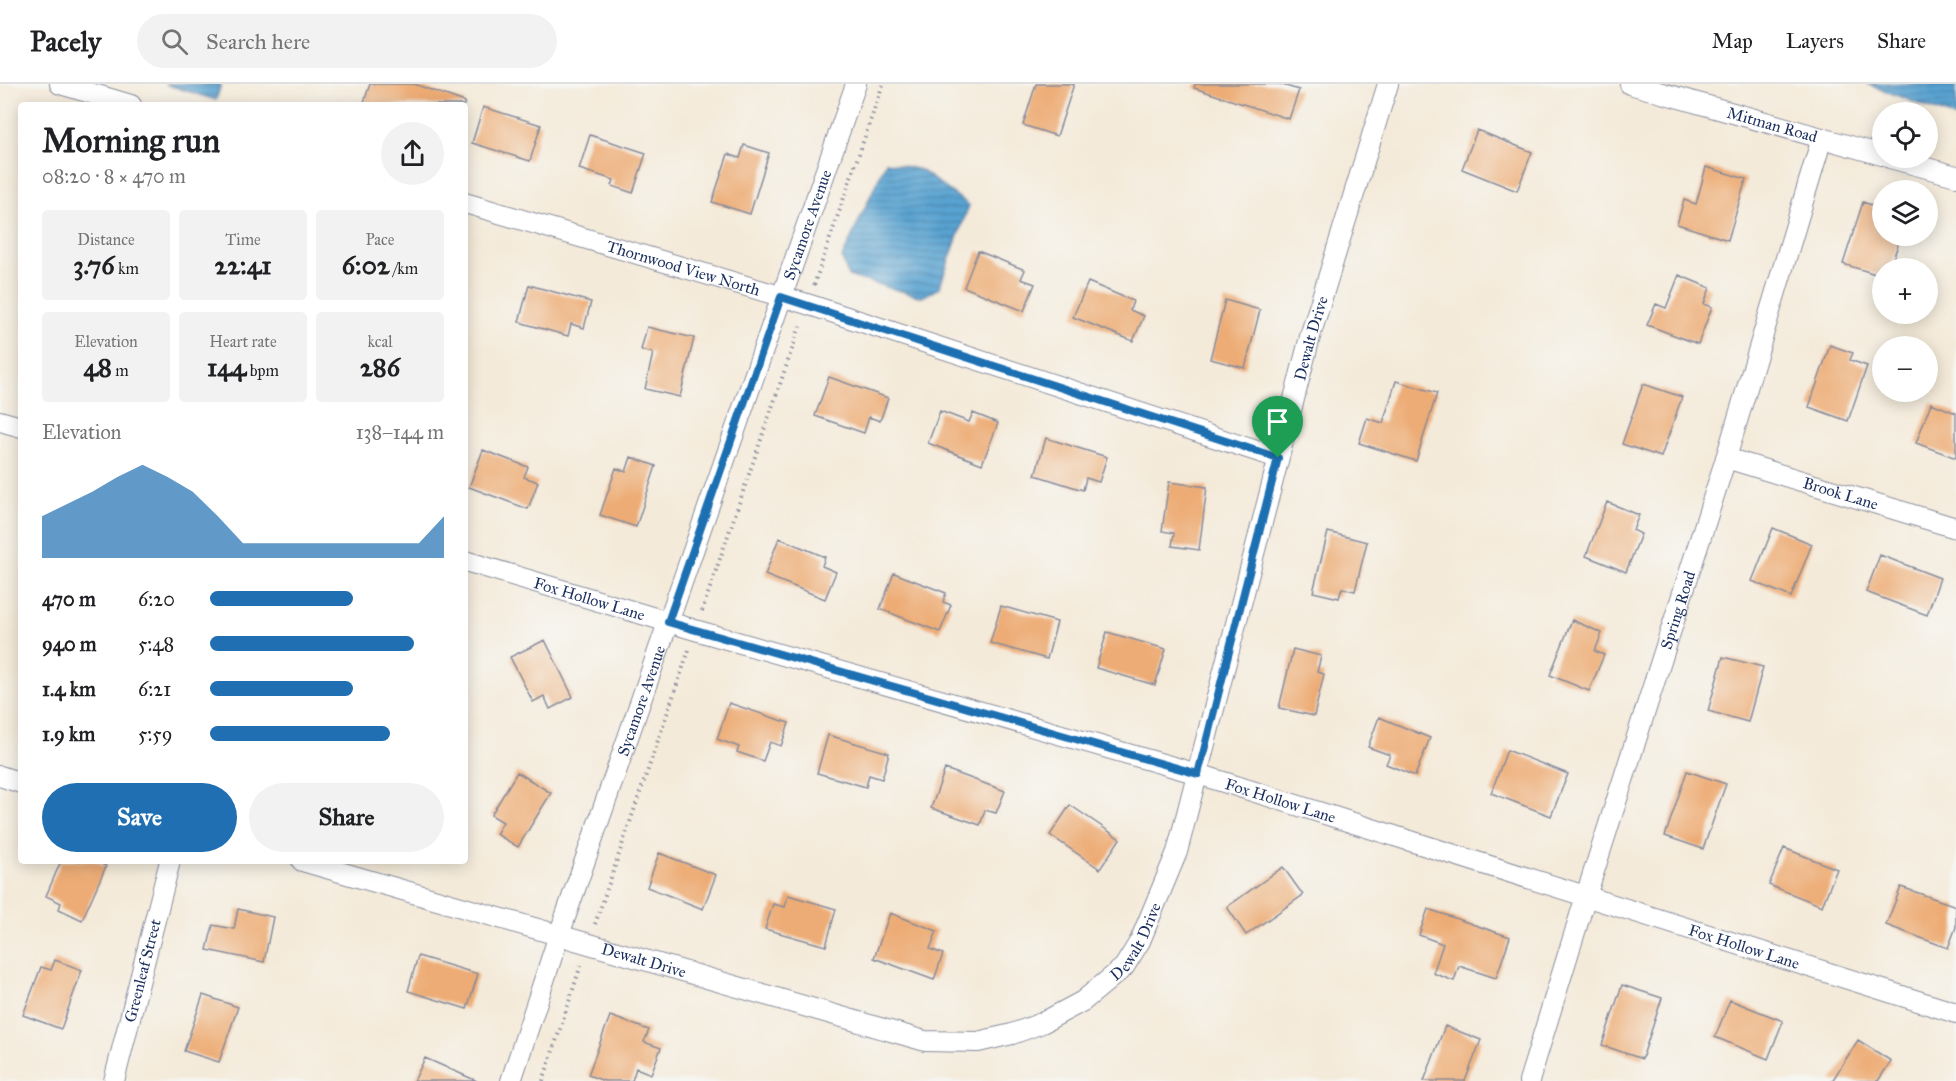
<!DOCTYPE html>
<html lang="en">
<head>
<meta charset="utf-8">
<style>
  :root { --surface:#fff; --page:#f2f2f2; --text:#202124; --muted:#757577; --line:#e0e0e0; --accent:#1f6fb2 }
  body { margin:0; font-family:"IM FELL Great Primer",serif; background:var(--page); color:var(--text); height:100vh; display:flex; flex-direction:column; font-size:22px; white-space:nowrap }
  * { box-sizing:border-box; margin:0 }
  p { font-size:20px; color:var(--muted) }
  .icon { flex:none; width:33px; height:33px; fill:none; stroke:currentColor; stroke-width:2; stroke-linecap:round; stroke-linejoin:round }
  .map { position:relative; flex:1; overflow:hidden }
  .drawer { position:absolute; left:18px; top:18px; width:450px; height:762px; display:flex; flex-direction:column; background:var(--surface); border-radius:6px; box-shadow:0 3px 15px #0003 }
  .drawer>* { flex:none }
  .controls { position:absolute; left:1872px; top:18px; display:grid; gap:12px }
  .controls a { display:grid; place-items:center; width:66px; height:66px; border-radius:50%; background:var(--surface); box-shadow:0 3px 15px #0003; font-size:30px }
  .pin { position:absolute; display:grid; place-items:center; width:51px; height:51px; color:#fff; margin:-62px -26px; border-radius:50% 50% 50% 0; rotate:-45deg; box-shadow:0 0 6px #0007 }
  .pin .icon { rotate:45deg }
  .round { display:grid; place-items:center; flex:none; width:63px; height:63px; border-radius:32px; background:var(--page) }
  .summary { display:flex; align-items:center; justify-content:space-between; height:102px; padding:0 24px }
  h1 { font-size:33px; font-weight:700; line-height:45px }
  .metrics { display:grid; grid-template-columns:repeat(3,1fr); gap:9px; height:102px; padding:6px 24px }
  .metrics div { display:grid; align-content:center; border-radius:6px; background:var(--page); text-align:center }
  .metrics b { font-size:26px; font-weight:700 }
  .metrics small { font-size:16px; font-weight:400 }
  .metrics p { font-size:16px }
  .chart { height:168px; padding:12px 24px }
  .chart p { display:flex; justify-content:space-between }
  .chart svg { width:100%; height:108px; margin-top:6px; fill:var(--accent); opacity:.7 }
  .primary-button { display:flex; gap:12px; margin-top:auto; padding:12px 24px }
  .primary-button a { flex:1; height:69px; border-radius:36px; background:var(--accent); color:#fff; font-size:24px; font-weight:700; line-height:69px; text-align:center }
  .primary-button a+a { background:var(--page); color:var(--text) }
  ul { padding:0 24px; list-style:none; font-size:20px }
  li { display:grid; grid-template-columns:96px 72px 1fr; align-items:center; height:45px }
  li i { height:15px; border-radius:8px; background:var(--accent) }
  header { display:flex; align-items:center; gap:36px; box-sizing:border-box; height:84px; padding:0 30px; background:var(--surface); border-bottom:2px solid var(--line) }
  header strong { font-size:28px }
  nav { display:flex; gap:33px; margin-inline-start:auto; font-size:21px }
  .search { width:420px; height:54px; background:var(--page); display:flex; align-items:center; gap:15px; box-sizing:border-box; padding:0 21px; border-radius:33px; color:var(--muted); font-size:22px }
  .map>svg:first-child { display:block }
</style>
</head>
<body>
<header>
<strong>Pacely</strong>
<div class="search"><svg class="icon" aria-label="search" viewBox="0 0 24 24"><circle cx="10" cy="10" r="6"/><path d="M15 15l6 6"/></svg>Search here</div>
<nav><a>Map</a><a>Layers</a><a>Share</a></nav>
</header>
<div class="map">
<svg width="1956" height="997" viewBox="0 0 1956 997">
  <defs>
    <pattern id="water-rules" width="6" height="5" patternUnits="userSpaceOnUse" patternTransform="scale(1.5)"><rect width="6" height="5" fill="#59a3d1"/><path d="M0 2.5h6" fill="none" stroke="#4985ad"/></pattern>
  </defs>
  <rect width="100%" height="100%" fill="#f6f6f2"/>
  <filter id="ink" filterUnits="userSpaceOnUse"><feTurbulence type="fractalNoise" baseFrequency=".0167" numOctaves="2"/><feDisplacementMap in="SourceGraphic" scale="12" xChannelSelector="R" yChannelSelector="G"/><feConvolveMatrix kernelMatrix="1 2 1 2 8 2 1 2 1" color-interpolation-filters="sRGB"/></filter>
  <filter id="wash" filterUnits="userSpaceOnUse"><feTurbulence type="fractalNoise" baseFrequency=".008" numOctaves="4" result="noise"/><feDisplacementMap in="SourceGraphic" scale="24" xChannelSelector="R" yChannelSelector="G"/><feGaussianBlur stdDeviation="1.35" result="paint"/><feColorMatrix in="noise" values="0 0 0 0 0 0 0 0 0 0 0 0 0 0 0 0 0 1.4 0 .05"/><feComposite in="paint" operator="in"/></filter>
  <g filter="url(#wash)">
    <rect width="100%" height="100%" fill="#f4ead9"/>
    <path fill="url(#water-rules)" stroke="#3a6998" stroke-width="1.5" d="M 165,0 L 221,0 L 216,16 Z
      M 1867,0 L 1956,0 L 1956,34 Z
      M 886,78 L 920,86 L 969,121 L 939,204 L 922,213 L 848,192 L 842,174 Z"/>
    <g id="blocks">
      <path fill="#edac74" d="M 370,0 L 414,0 L 465,18 L 464,21 L 363,21 Z
        M 1036,0 L 1074,0 L 1057,52 L 1023,41 Z
        M 1195,0 L 1279,0 L 1299,6 L 1289,35 L 1194,4 Z
        M 483,23 L 541,41 L 530,77 L 472,59 Z
        M 1477,46 L 1532,68 L 1517,107 L 1462,85 Z
        M 590,51 L 646,69 L 633,109 L 612,102 L 614,96 L 579,85 Z
        M 744,61 L 769,69 L 750,130 L 712,118 L 728,70 L 740,74 Z
        M 1706,83 L 1746,95 L 1728,156 L 1677,140 L 1684,116 L 1696,120 Z
        M 1863,118 L 1882,125 L 1882,152 L 1901,152 L 1890,184 L 1882,184 L 1882,192 L 1843,180 Z
        M 978,167 L 1025,186 L 1021,195 L 1035,200 L 1024,227 L 964,203 Z
        M 1679,191 L 1710,204 L 1704,220 L 1712,223 L 1698,260 L 1647,241 L 1656,220 L 1666,224 Z
        M 1088,198 L 1133,217 L 1130,226 L 1144,232 L 1133,257 L 1073,233 Z
        M 529,201 L 591,218 L 584,244 L 571,240 L 568,252 L 519,238 Z
        M 1225,216 L 1260,226 L 1245,284 L 1210,275 Z
        M 647,243 L 694,254 L 680,313 L 645,305 L 653,269 L 641,266 Z
        M 1830,261 L 1853,269 L 1850,276 L 1867,282 L 1848,337 L 1809,323 Z
        M 829,293 L 888,314 L 880,337 L 869,333 L 864,349 L 815,332 Z
        M 1396,297 L 1437,309 L 1416,377 L 1359,359 L 1367,334 L 1383,339 Z
        M 1643,300 L 1682,313 L 1661,373 L 1622,360 Z
        M 1931,319 L 1956,329 L 1956,374 L 1916,359 Z
        M 940,327 L 969,338 L 973,329 L 998,339 L 982,380 L 928,359 Z
        M 1046,354 L 1107,373 L 1099,398 L 1086,394 L 1083,406 L 1035,391 Z
        M 483,366 L 528,383 L 524,393 L 538,398 L 528,425 L 469,403 Z
        M 631,373 L 656,382 L 636,443 L 600,431 L 616,384 L 626,388 Z
        M 1169,398 L 1207,403 L 1199,466 L 1172,462 L 1174,449 L 1162,447 Z
        M 1607,418 L 1639,431 L 1633,446 L 1641,450 L 1626,488 L 1586,472 Z
        M 1773,444 L 1812,460 L 1791,513 L 1752,497 Z
        M 1328,448 L 1367,458 L 1355,507 L 1342,504 L 1339,514 L 1313,508 Z
        M 779,454 L 825,473 L 822,482 L 836,488 L 825,515 L 765,491 Z
        M 1880,471 L 1940,494 L 1927,531 L 1866,508 Z
        M 894,489 L 946,509 L 943,518 L 951,521 L 940,548 L 880,525 Z
        M 1001,522 L 1057,538 L 1047,575 L 990,559 Z
        M 1572,536 L 1602,549 L 1595,567 L 1604,571 L 1589,607 L 1550,591 Z
        M 1107,548 L 1166,565 L 1155,601 L 1096,584 Z
        M 545,556 L 573,613 L 550,625 L 544,612 L 533,618 L 510,573 Z
        M 1293,565 L 1321,572 L 1317,588 L 1324,590 L 1314,632 L 1279,624 Z
        M 1723,573 L 1763,583 L 1748,638 L 1708,627 Z
        M 729,619 L 789,639 L 781,662 L 770,658 L 763,677 L 737,668 L 739,663 L 717,655 Z
        M 1379,633 L 1430,654 L 1415,692 L 1386,680 L 1390,671 L 1368,663 Z
        M 828,651 L 889,669 L 882,695 L 869,691 L 866,703 L 817,689 Z
        M 1507,666 L 1568,690 L 1551,732 L 1491,709 Z
        M 945,685 L 1005,707 L 996,729 L 985,726 L 980,741 L 931,724 Z
        M 1687,687 L 1726,700 L 1703,765 L 1665,752 Z
        M 517,688 L 551,709 L 518,763 L 496,750 L 503,738 L 491,731 Z
        M 1070,721 L 1120,755 L 1100,785 L 1050,751 Z
        M 1784,764 L 1837,785 L 1822,822 L 1769,801 Z
        M 659,769 L 716,791 L 703,825 L 647,803 Z
        M 61,777 L 95,777 L 106,782 L 82,836 L 59,825 L 61,819 L 46,812 Z
        M 1283,783 L 1303,811 L 1246,851 L 1227,823 Z
        M 1901,803 L 1956,822 L 1956,843 L 1948,864 L 1886,841 Z
        M 788,811 L 836,825 L 826,862 L 765,845 L 773,820 L 785,823 Z
        M 238,825 L 273,833 L 264,878 L 207,866 L 213,841 L 234,845 Z
        M 1428,825 L 1510,853 L 1496,894 L 1459,882 L 1454,897 L 1433,889 L 1443,860 L 1419,851 Z
        M 890,829 L 937,847 L 930,865 L 943,870 L 934,896 L 874,874 Z
        M 418,872 L 478,890 L 467,925 L 408,907 Z
        M 55,876 L 82,886 L 61,945 L 23,931 L 41,883 L 51,886 Z
        M 1622,901 L 1662,914 L 1642,975 L 1602,961 Z
        M 203,911 L 238,923 L 219,978 L 184,967 Z
        M 1730,916 L 1783,937 L 1768,975 L 1715,953 Z
        M 610,932 L 649,946 L 644,958 L 661,964 L 651,990 L 636,984 L 632,997 L 604,997 L 588,991 Z
        M 1445,942 L 1481,956 L 1465,997 L 1424,997 Z
        M 1858,956 L 1891,977 L 1878,997 L 1832,997 Z
        M 425,974 L 477,997 L 414,997 Z"/>
    </g>
  </g>
  <g filter="url(#ink)">
    <use href="#blocks" fill-opacity="0" stroke="#888c9c" stroke-width="1.5"/>
    <g fill="none" stroke-linecap="round" stroke-linejoin="round">
      <g stroke="#888c9c" stroke-width="22">
        <g id="minor">
          <path d="M 60,0 L 131,21"/>
          <path id="s1" d="M 1630,0 L 1882,71"/>
          <path d="M 1890,74 L 1956,92"/>
          <path id="s2" d="M 465,119 L 807,220 L 1278,374"/>
          <path d="M 0,337 L 21,343"/>
          <path id="s3" d="M 1726,374 L 1956,444"/>
          <path id="s4" d="M 465,477 L 695,546 L 1198,690 L 1956,929"/>
          <path d="M 0,692 L 21,699"/>
          <path id="s5" d="M 302,777 L 925,957 L 978,958 L 1012,950 L 1042,939 L 1083,917 L 1124,883 L 1140,857 L 1177,768 L 1311,249 L 1388,0"/>
          <path id="s6" d="M 114,997 L 170,777"/>
          <path id="s7" d="M 511,997 L 559,851 L 856,0"/>
          <path id="s8" d="M 1529,997 L 1586,812 L 1726,374 L 1822,54"/>
        </g>
      </g>
      <path stroke="#888c9c" stroke-width="4" stroke-dasharray="1.5 4.5" stroke-linecap="butt" d="M 814,201 L 883,0
        M 702,527 L 801,239
        M 595,840 L 689,566
        M 543,997 L 581,881"/>
      <use href="#minor" stroke="#fff" stroke-width="20"/>
    </g>
  </g>
  <g fill="none" stroke-linecap="round" stroke-linejoin="round" filter="url(#ink)">
    <g stroke="#fff" stroke-width="12">
      <path id="route" d="M 781,213 L 1278,374 L 1198,690 L 668,538 Z"/>
    </g>
    <use href="#route" stroke="#1f6fb2" stroke-width="8"/>
  </g>
  <g text-anchor="middle" dominant-baseline="central" stroke-width="6" stroke-linejoin="round" paint-order="stroke">
    <g font-size="16" fill="#1b2f5e" stroke="#f6f6f2">
      <text stroke="none"><textPath href="#s1" startOffset="148">Mitman Road</textPath></text>
      <text stroke="none"><textPath href="#s7" startOffset="906">Sycamore Avenue</textPath></text>
      <text stroke="none"><textPath href="#s2" startOffset="228">Thornwood View North</textPath></text>
      <text stroke="none"><textPath href="#s5" startOffset="1526">Dewalt Drive</textPath></text>
      <text stroke="none"><textPath href="#s3" startOffset="120">Brook Lane</textPath></text>
      <text stroke="none"><textPath href="#s4" startOffset="130">Fox Hollow Lane</textPath></text>
      <text stroke="none"><textPath href="#s8" startOffset="494">Spring Road</textPath></text>
      <text stroke="none"><textPath href="#s7" startOffset="402">Sycamore Avenue</textPath></text>
      <text stroke="none"><textPath href="#s4" startOffset="850">Fox Hollow Lane</textPath></text>
      <text stroke="none"><textPath href="#s5" startOffset="896">Dewalt Drive</textPath></text>
      <text stroke="none"><textPath href="#s4" startOffset="1336">Fox Hollow Lane</textPath></text>
      <text stroke="none"><textPath href="#s5" startOffset="356">Dewalt Drive</textPath></text>
      <text stroke="none"><textPath href="#s6" startOffset="114">Greenleaf Street</textPath></text>
    </g>
  </g>
</svg>
<div class="controls">
<a><svg class="icon" aria-label="locate" viewBox="0 0 24 24"><circle cx="12" cy="12" r="6"/><path d="M12 2v4M12 18v4M2 12h4M18 12h4"/></svg></a>
<a><svg class="icon" aria-label="layers" viewBox="0 0 24 24"><path d="M12 4l9 5-9 5-9-5zM3 14l9 5 9-5"/></svg></a>
<a>+</a>
<a>−</a>
</div>
<div class="pin" style="left:1278px;top:374px;background:#1e9e55"><svg class="icon" aria-label="arrive" viewBox="0 0 24 24"><path d="M6 21V4h12l-3 4 3 4H6"/></svg></div>
<section class="drawer">
<div class="summary"><div><h1>Morning run</h1><p>08:20 · 8 × 470 m</p></div><a class="round"><svg class="icon" aria-label="share" viewBox="0 0 24 24"><path d="M12 15V3M7 8l5-5 5 5M5 13v7h14v-7"/></svg></a></div>
<div class="metrics">
<div><p>Distance</p><b>3.76<small> km</small></b></div>
<div><p>Time</p><b>22:41</b></div>
<div><p>Pace</p><b>6:02<small> /km</small></b></div>
</div>
<div class="metrics">
<div><p>Elevation</p><b>48<small> m</small></b></div>
<div><p>Heart rate</p><b>144<small> bpm</small></b></div>
<div><p>kcal</p><b>286</b></div>
</div>
<div class="chart"><p><span>Elevation</span>138–144 m</p>
<svg viewBox="0 0 160 44" preserveAspectRatio="none"><path d="M0 44V27L10 22L20 17L30 11L40 6L50 11L60 17L70 27L80 38L90 38L100 38L110 38L120 38L130 38L140 38L150 38L160 27V44z"/></svg>
</div>
<ul>
<li><b>470 m</b>6:20<i style="width:61%"></i></li>
<li><b>940 m</b>5:48<i style="width:87%"></i></li>
<li><b>1.4 km</b>6:21<i style="width:61%"></i></li>
<li><b>1.9 km</b>5:59<i style="width:77%"></i></li>
</ul>
<div class="primary-button"><a>Save</a><a>Share</a></div>
</section>
</div>
</body>
</html>
